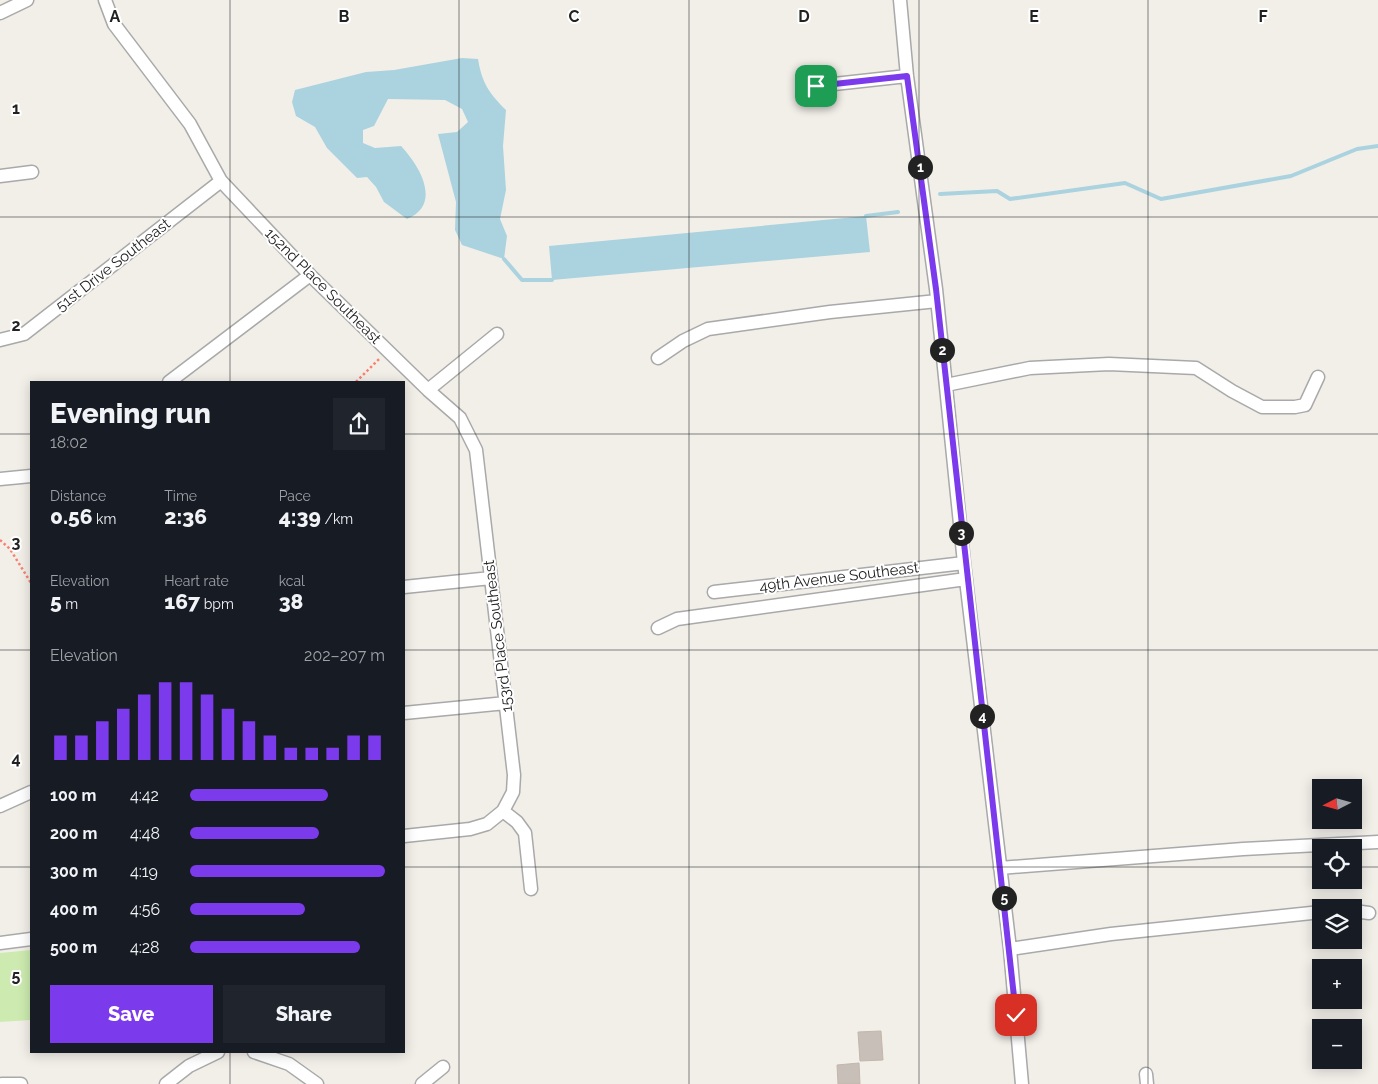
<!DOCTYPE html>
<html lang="en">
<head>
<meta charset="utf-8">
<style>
  :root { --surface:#171b24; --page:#20242c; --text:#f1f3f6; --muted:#9ea1a6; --accent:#7c3aed }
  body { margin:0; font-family:Raleway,sans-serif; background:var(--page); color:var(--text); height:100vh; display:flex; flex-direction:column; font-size:19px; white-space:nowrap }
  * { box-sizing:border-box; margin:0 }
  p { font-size:16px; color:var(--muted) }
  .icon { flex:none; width:28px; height:28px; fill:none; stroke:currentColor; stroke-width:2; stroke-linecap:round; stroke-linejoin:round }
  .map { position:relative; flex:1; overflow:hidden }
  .drawer { position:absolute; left:30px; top:381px; width:375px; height:672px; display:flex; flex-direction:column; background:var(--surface); border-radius:0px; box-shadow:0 2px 12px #0003 }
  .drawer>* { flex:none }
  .needle { width:32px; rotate:264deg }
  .controls { position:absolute; left:1312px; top:779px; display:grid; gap:10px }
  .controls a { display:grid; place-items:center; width:50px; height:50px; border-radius:0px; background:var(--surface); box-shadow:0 2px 12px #0003; font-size:25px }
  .pin { position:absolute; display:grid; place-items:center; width:42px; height:42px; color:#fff; margin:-21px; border-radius:10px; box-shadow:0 2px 8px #0006 }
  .km { position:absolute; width:25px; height:25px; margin:-12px; border-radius:50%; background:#222; color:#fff; font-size:14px; line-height:25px; text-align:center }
  .round { display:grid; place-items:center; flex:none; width:52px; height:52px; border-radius:0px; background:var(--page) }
  .headline { display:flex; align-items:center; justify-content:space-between; height:85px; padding:0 20px }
  h1 { font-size:28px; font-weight:800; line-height:38px }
  .metrics { display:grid; grid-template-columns:repeat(3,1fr); gap:8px; height:85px; padding:5px 20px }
  .metrics div { display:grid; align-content:center }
  .metrics b { font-size:21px; font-weight:800 }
  .metrics small { font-size:14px; font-weight:400 }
  .metrics p { font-size:14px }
  .chart { height:140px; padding:10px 20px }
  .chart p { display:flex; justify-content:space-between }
  .chart svg { width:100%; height:90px; margin-top:5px; stroke:var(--accent); stroke-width:6 }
  .primary-button { display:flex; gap:10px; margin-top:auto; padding:10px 20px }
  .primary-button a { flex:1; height:58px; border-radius:0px; background:var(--accent); color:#fff; font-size:20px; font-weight:800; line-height:58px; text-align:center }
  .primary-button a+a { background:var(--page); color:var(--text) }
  ul { padding:0 20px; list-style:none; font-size:16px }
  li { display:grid; grid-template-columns:80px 60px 1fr; align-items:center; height:38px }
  li i { height:12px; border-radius:6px; background:var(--accent) }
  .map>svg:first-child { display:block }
</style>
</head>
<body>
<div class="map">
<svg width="1378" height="1084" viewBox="0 0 1378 1084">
  <rect width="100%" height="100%" fill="#f2efe9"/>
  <path fill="#cdebb0" d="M 31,950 L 31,1020 L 0,1022 L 0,953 Z"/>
  <path fill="#aad3df" d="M 462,58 L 478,59 C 482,83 489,93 506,110 L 503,146 L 506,190 L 500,219 L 507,236 L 504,259 L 462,245 L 455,230 L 456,202 L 438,134 L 457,132 L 468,122 L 462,109 L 445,100 L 388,99 L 374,126 L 363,130 L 363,143 L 375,148 L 401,146 C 419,165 443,204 407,219 L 384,202 L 376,187 L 367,177 L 357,178 L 327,148 L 315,127 L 296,116 L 292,102 L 295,90 L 366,72 L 394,70 Z
    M 866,216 L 870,252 L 552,280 L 549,246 Z"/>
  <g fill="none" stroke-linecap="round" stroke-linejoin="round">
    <path stroke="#aad3df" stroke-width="4" d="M 940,194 L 997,191 L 1010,199 L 1125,183 L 1161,199 L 1291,176 L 1357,149 L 1378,146
      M 866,216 L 898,212
      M 504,259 L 522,280 L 552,280"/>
  </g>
  <path fill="#c7bfb8" stroke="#c4b6ab" d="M 881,1031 L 883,1060 L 860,1061 L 858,1032 Z
    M 859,1063 L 860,1084 L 838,1084 L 837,1065 Z"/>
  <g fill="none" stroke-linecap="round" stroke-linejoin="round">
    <g stroke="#a9a9a9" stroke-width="15">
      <path id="minor" d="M 105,0 L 114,24 L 190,124 L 221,181 L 310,275 L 428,390 L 460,418 L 476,450 L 514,775 L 513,792 L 503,811 L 517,822 L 525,833 L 531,889
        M 900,0 L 907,76 L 936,289 L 964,563 L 1010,949 L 1022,1084
        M 0,13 L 27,0
        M 816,86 L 907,76
        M 0,176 L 32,172
        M 0,340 L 24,334 L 221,181
        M 658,358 L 683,341 L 708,329 L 830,312 L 937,301
        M 169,382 L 310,275
        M 946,385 L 1030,368 L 1109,364 L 1196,368 L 1232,391 L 1262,407 L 1295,407 L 1305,405 L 1318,377
        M 428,390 L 497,334
        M 0,479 L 31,476
        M 404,587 L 491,578
        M 714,592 L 964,563
        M 658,628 L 677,619 L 966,579
        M 404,713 L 506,703
        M 0,806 L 31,792
        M 404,836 L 470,829 L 487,824 L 503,811
        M 1000,868 L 1243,849 L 1378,842
        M 1354,911 L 1369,913
        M 0,943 L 31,939
        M 1010,949 L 1111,934 L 1321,912
        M 254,1052 L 289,1064 L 317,1084
        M 1146,1074 L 1147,1084
        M 2,1084 L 21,1084
        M 166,1084 L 189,1066 L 218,1052
        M 422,1084 L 443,1067"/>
    </g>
    <path stroke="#fa8072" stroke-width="2.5" stroke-dasharray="2.5 2.5" stroke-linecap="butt" d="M 356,382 L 379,359
      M 0,540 L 10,549 L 31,583"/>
    <use href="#minor" stroke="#fff" stroke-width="12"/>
  </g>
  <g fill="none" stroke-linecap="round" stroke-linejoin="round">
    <g stroke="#fff" stroke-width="10">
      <path id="route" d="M 816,86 L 907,76 L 936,289 L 1016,1015"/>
    </g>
    <use href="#route" stroke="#7c3aed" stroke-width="6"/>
  </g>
  <path fill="none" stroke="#222" stroke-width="1" stroke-opacity="0.55" d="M 230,0 L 230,382M 459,0 L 459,1084M 689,0 L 689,1084M 919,0 L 919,1084M 1148,0 L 1148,1084M 0,217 L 1378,217M 0,434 L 31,434M 404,434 L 1378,434M 0,650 L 31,650M 404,650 L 1378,650M 0,867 L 31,867M 404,867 L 1321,867M 1354,867 L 1378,867M 230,1052 L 230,1084"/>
  <g text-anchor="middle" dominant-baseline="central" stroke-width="4" stroke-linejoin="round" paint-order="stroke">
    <g font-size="15" fill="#222" stroke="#fff">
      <text transform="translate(113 265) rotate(-38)">51st Drive Southeast</text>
      <text transform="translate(323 286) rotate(45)">152nd Place Southeast</text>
      <text transform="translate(839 577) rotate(-7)">49th Avenue Southeast</text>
      <text transform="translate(498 636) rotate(-97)">153rd Place Southeast</text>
    </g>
  </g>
  <g font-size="16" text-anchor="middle" font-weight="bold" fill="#222" stroke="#fff" stroke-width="4" stroke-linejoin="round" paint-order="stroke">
    <text x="115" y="22">A</text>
    <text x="344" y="22">B</text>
    <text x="574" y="22">C</text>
    <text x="804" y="22">D</text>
    <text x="1034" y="22">E</text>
    <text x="1263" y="22">F</text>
    <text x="16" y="114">1</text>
    <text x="16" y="331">2</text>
    <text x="16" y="548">3</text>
    <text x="16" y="764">4</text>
    <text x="16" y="981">5</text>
  </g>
</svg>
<div class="controls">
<a><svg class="needle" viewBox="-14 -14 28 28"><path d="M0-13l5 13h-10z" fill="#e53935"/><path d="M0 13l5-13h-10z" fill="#9ea1a6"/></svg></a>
<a><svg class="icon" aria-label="locate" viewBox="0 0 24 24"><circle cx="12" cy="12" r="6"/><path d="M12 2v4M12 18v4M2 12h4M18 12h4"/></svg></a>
<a><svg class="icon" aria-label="layers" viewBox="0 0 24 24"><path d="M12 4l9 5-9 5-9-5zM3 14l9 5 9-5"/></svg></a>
<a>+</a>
<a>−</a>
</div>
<div class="pin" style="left:816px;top:86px;background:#1e9e55"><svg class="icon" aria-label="arrive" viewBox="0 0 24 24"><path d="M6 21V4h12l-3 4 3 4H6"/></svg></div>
<div class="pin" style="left:1016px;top:1015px;background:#d93025"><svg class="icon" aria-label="check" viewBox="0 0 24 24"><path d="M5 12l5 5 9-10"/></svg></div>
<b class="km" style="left:920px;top:167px">1</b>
<b class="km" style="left:942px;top:350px">2</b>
<b class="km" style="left:961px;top:533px">3</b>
<b class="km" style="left:982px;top:716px">4</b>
<b class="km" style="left:1004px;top:898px">5</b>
<section class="drawer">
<div class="headline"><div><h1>Evening run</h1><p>18:02</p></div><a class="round"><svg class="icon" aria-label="share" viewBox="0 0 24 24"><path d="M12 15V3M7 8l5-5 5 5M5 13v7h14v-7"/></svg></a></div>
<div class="metrics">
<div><p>Distance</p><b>0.56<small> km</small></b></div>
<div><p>Time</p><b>2:36</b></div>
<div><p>Pace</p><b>4:39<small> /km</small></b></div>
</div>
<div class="metrics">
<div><p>Elevation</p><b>5<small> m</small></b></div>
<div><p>Heart rate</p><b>167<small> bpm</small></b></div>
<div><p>kcal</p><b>38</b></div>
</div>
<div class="chart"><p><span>Elevation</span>202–207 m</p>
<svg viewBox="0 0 160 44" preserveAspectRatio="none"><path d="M5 44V32M15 44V32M25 44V25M35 44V19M45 44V12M55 44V6M65 44V6M75 44V12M85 44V19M95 44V25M105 44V32M115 44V38M125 44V38M135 44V38M145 44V32M155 44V32"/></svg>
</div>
<ul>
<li><b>100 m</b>4:42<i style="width:71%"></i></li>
<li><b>200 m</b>4:48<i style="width:66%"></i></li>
<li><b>300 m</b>4:19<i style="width:100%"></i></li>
<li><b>400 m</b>4:56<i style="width:59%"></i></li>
<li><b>500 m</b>4:28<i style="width:87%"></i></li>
</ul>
<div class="primary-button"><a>Save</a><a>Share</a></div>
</section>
</div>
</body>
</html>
